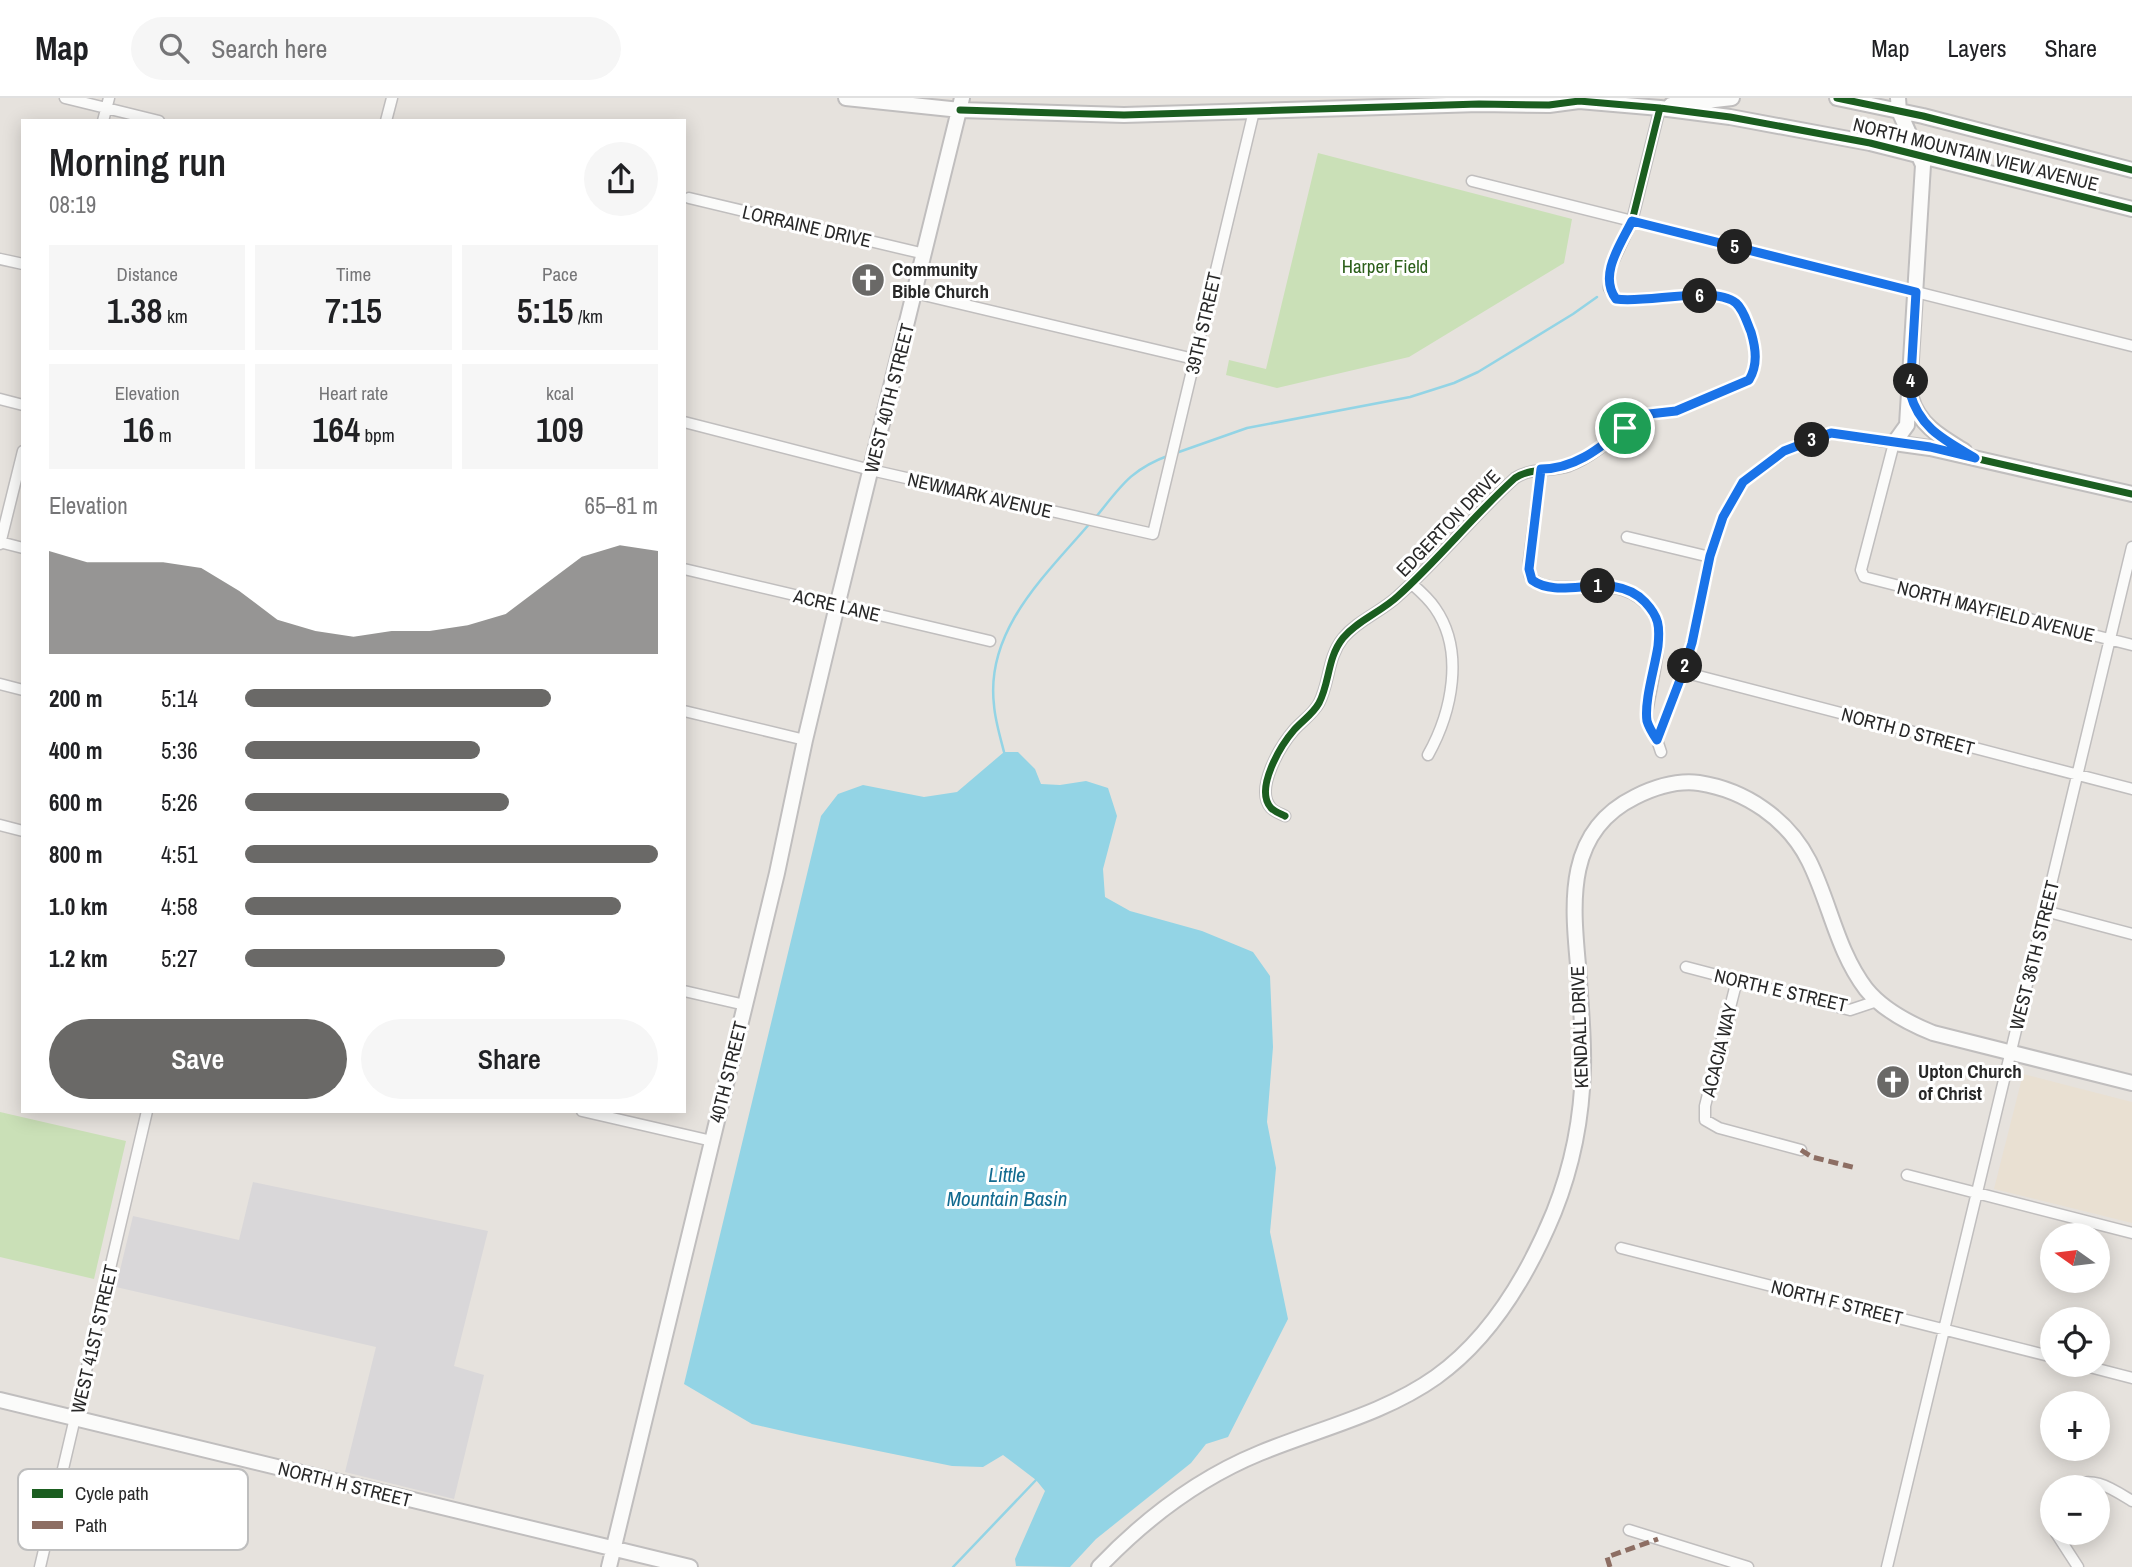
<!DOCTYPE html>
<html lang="en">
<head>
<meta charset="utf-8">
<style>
  :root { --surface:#fff; --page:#f6f6f6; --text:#202124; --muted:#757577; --line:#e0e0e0; --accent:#6a6967 }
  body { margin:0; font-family:"Archivo Narrow",sans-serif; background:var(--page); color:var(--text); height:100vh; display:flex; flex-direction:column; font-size:26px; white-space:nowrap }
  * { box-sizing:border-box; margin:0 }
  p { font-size:23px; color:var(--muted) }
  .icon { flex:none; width:38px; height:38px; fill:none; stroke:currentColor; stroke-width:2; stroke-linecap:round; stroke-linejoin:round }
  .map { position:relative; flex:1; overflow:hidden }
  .details { position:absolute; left:21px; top:21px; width:665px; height:994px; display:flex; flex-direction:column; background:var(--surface); border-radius:0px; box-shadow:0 4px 18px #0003 }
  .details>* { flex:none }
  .needle { width:46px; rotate:284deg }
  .buttons { position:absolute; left:2040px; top:1125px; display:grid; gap:14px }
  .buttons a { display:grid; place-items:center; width:70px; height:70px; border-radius:50%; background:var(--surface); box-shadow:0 4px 18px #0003; font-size:35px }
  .pin { position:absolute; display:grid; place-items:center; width:60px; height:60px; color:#fff; margin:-30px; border:4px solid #fff; border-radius:50%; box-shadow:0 2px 7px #0007 }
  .km { position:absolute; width:35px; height:35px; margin:-18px; border-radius:50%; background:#222; color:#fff; font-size:19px; line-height:35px; text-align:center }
  .round { display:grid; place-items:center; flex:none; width:74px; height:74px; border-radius:37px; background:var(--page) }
  .overview { display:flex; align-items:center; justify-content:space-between; height:119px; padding:0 28px }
  h1 { font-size:38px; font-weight:600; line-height:52px }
  .stats { display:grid; grid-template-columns:repeat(3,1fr); gap:10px; height:119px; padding:7px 28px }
  .stats div { display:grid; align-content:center; border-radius:0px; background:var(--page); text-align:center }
  .stats b { font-size:35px; font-weight:600 }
  .stats small { font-size:19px; font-weight:400 }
  .stats p { font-size:19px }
  .chart { height:196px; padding:14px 28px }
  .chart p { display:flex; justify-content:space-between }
  .chart svg { width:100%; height:126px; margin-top:7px; fill:var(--accent); opacity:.7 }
  .primary-button { display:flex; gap:14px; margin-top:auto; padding:14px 28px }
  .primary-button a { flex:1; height:80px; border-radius:42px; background:var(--accent); color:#fff; font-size:28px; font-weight:600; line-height:80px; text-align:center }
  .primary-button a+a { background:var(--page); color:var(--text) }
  ul { padding:0 28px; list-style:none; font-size:23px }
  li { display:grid; grid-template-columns:112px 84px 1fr; align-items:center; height:52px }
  li i { height:18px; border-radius:9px; background:var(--accent) }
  header { display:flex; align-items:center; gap:42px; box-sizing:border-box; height:98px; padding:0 35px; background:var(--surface); border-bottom:2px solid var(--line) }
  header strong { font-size:33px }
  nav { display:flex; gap:38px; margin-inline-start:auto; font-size:24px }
  .search { width:490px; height:63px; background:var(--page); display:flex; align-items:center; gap:18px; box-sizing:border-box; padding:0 24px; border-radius:38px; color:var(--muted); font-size:26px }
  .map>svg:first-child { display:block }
</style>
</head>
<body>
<header>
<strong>Map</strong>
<div class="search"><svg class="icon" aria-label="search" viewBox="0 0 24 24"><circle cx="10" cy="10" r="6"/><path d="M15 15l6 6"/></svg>Search here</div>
<nav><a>Map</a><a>Layers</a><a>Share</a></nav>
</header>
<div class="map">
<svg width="2132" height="1469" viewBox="0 0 2132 1469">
  <rect width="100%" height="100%" fill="#e6e2dd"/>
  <path fill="#d9d7d9" d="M 253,1084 L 488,1133 L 454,1268 L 484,1277 L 454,1401 L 345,1374 L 376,1249 L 116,1189 L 133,1118 L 239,1142 Z"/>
  <path fill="#e9e0d2" d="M 2023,976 L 2132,1004 L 2132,1125 L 1994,1091 Z"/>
  <path fill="#cae0b7" d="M 1318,55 L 1572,121 L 1564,165 L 1409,259 L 1277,290 L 1226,277 L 1229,262 L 1266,271 Z
    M 0,1014 L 126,1043 L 94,1181 L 0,1159 Z"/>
  <path fill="#93d4e5" d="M 1004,654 L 1018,654 L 1035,671 L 1041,686 L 1060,687 L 1086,683 L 1108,690 L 1117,718 L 1103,771 L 1105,799 L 1130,813 L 1202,833 L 1253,854 L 1270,878 L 1273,949 L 1267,1024 L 1276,1070 L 1270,1134 L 1288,1221 L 1228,1339 L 1206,1346 L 1191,1365 L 1096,1441 L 1070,1469 L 1016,1468 L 1015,1461 L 1045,1393 L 1036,1382 L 1003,1357 L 983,1369 L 952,1368 L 800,1337 L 752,1326 L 684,1286 L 821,718 L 838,696 L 863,687 L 924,699 L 957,694 Z"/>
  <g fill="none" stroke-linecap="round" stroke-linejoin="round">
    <path stroke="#93d4e5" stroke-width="2.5" d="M 1176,355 L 1247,330 L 1410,299 L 1454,285 L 1478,274 L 1573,216 L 1597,199
      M 1096,419 C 1121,388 1131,371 1170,357
      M 1004,654 C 1000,638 995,622 994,607 C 985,531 1047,476 1091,424
      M 953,1469 L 1036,1382"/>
    <g stroke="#c0bebe" stroke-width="13">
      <path id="street" d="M 65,0 L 159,23
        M 103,23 L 109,0
        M 386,23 L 392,0
        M 1472,83 L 2132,248
        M 689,100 L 925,156
        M 0,161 L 23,166
        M 915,195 L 1194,261
        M 0,301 L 23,307
        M 684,324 L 871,372 L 1153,436 L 1254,13
        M 1541,371 L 1529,463 L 1530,478 C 1550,505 1613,470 1646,506 C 1654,514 1659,522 1659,534 C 1659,561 1651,589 1647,615 L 1648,626 L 1657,642
        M 1627,439 L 1710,459
        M 0,444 L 23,450
        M 0,446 L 23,353
        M 684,471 L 990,543
        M 1412,486 C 1420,493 1429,501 1435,510 C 1465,553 1452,614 1428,657
        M 1683,574 L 2132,691
        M 0,586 L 23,592
        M 684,613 L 805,642
        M 1661,654 L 1657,642 L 1683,574 L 1692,545 L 1710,459 L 1723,419 L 1743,384 L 1785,353 L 1831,335 L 1894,345 L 1862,468 L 1861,472 L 1864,479 L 2132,547
        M 1285,718 C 1281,716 1275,714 1271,710 C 1254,691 1281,647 1294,632 C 1302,623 1313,616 1319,605 C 1330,584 1327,560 1343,540 C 1358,522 1381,514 1398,498 C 1439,461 1474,417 1515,380 C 1532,369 1551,374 1569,368 C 1595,358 1617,336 1639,319 L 1649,316 L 1676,313 L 1749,282 C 1758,267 1756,251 1751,234 C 1747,225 1744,212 1736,205 C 1713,188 1646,206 1616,201 L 1609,190 L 1611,168 L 1632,123 L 1660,10
        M 0,727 L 23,733
        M 2045,813 L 2132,836
        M 1686,869 L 1850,912 L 1877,903
        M 1737,882 L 1705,1008 L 1705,1022 L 1719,1030 L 1801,1052
        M 684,893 L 745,907
        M 582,1013 L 712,1043
        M 1907,1077 L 2132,1135
        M 1621,1150 L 2053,1259
        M 2082,1267 L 2132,1280
        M 2068,1390 C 2092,1376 2111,1390 2132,1403
        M 2053,1414 L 2053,1429
        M 1629,1432 L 1748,1469
        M 2056,1435 L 2078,1469
        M 40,1469 L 147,1013
        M 1887,1469 L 2132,449"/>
    </g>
    <g stroke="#c0bebe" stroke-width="18">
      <path id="secondary" d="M 846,0 L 960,12 L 1124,17 L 1479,6 L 1549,7 L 1579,3 L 1660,10 L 1730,19 L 1870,45 L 2132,111
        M 1837,0 L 1923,18 L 2132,72
        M 1671,7 L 1732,0
        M 1911,300 C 1919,327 1941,339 1964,353
        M 1894,345 L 1907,327 L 1923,67 L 1899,13 L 1898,0
        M 1894,345 L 1930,350 L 2132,396
        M 0,1302 L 690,1469
        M 609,1469 L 777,775 L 805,642 L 837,508 L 962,0
        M 1099,1469 C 1144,1422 1199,1380 1260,1355 C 1318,1331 1384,1316 1436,1279 C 1492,1239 1528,1177 1554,1114 C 1572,1069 1582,1018 1583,970 C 1584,936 1580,901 1578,867 C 1572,802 1566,733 1635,699 C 1655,689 1676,682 1699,685 C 1745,692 1788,721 1809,763 C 1830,805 1837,853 1866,891 C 1883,912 1908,925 1933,935 L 2132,985"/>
    </g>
    <use href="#street" stroke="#fbfbfa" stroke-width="10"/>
    <use href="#secondary" stroke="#fbfbfa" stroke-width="14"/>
    <path stroke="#8d6e63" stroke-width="5" stroke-dasharray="10 5" stroke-linecap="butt" d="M 1801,1052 L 1812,1059 L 1856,1070
      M 1610,1469 L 1607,1459 L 1658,1441"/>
    <g stroke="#fff" stroke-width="11">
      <path id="cycleway" d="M 1837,0 L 1923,18 L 2132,72
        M 960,12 L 1124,17 L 1479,6 L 1549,7 L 1579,3 L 1660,10 L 1730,19 L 1870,45 L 2132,111
        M 1894,345 L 1930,350 L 2132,396
        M 1285,718 C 1281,716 1275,714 1271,710 C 1254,691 1281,647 1294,632 C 1302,623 1313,616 1319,605 C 1330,584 1327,560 1343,540 C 1358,522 1381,514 1398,498 C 1439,461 1474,417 1515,380 C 1532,369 1551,374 1569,368 C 1595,358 1617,336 1639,319 L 1649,316 L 1676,313 L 1749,282 C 1758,267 1756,251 1751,234 C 1747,225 1744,212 1736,205 C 1713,188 1646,206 1616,201 L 1609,190 L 1611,168 L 1632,123 L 1660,10"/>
    </g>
    <use href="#cycleway" stroke="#1b5e20" stroke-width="7"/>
  </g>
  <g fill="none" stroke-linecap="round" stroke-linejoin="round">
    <g stroke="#fff" stroke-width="14">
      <path id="route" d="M 1632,123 L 1916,194 L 1910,295 C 1920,331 1945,342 1975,360 L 1930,349 L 1831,335 L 1784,353 L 1743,384 L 1723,419 L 1710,458 L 1692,545 L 1683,574 L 1657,642 C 1653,636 1649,630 1647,623 C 1644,603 1655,569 1658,548 C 1660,528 1659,519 1645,504 C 1612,470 1562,504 1532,482 L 1529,471 L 1541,371 C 1581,371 1608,342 1639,319 L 1649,316 L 1676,313 L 1749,282 C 1758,267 1756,251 1751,234 C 1747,225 1744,212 1736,205 C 1713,187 1646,206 1616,201 C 1598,177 1621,146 1632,123 Z"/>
    </g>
    <use href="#route" stroke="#1a73e8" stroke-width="9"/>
  </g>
  <defs>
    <g id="church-disc" transform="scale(1.75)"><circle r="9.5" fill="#6a6967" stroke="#fff"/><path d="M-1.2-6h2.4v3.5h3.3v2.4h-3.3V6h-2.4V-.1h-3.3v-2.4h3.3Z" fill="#fff"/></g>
  </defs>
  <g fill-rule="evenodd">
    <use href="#church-disc" x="868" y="182"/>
    <use href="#church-disc" x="1893" y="984"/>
  </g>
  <g text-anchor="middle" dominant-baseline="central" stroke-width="6" stroke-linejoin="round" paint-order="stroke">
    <g font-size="19" fill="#282828" stroke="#fff">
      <text transform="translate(1976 56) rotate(14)">NORTH MOUNTAIN VIEW AVENUE</text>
      <text transform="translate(807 128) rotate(13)">LORRAINE DRIVE</text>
      <text transform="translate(1203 225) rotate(-77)">39TH STREET</text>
      <text transform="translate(889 300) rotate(-76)">WEST 40TH STREET</text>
      <text transform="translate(980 397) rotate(13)">NEWMARK AVENUE</text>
      <text transform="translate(1448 425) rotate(-46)">EDGERTON DRIVE</text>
      <text transform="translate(837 507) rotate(13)">ACRE LANE</text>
      <text transform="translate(1996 513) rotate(14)">NORTH MAYFIELD AVENUE</text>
      <text transform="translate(1908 633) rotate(15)">NORTH D STREET</text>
      <text transform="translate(2034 857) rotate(-76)">WEST 36TH STREET</text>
      <text transform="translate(1781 892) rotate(13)">NORTH E STREET</text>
      <text transform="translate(1579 929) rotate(-92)">KENDALL DRIVE</text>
      <text transform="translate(1719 952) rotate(-76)">ACACIA WAY</text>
      <text transform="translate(728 974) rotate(-76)">40TH STREET</text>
      <text transform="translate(1837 1204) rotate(14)">NORTH F STREET</text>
      <text transform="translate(94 1241) rotate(-77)">WEST 41ST STREET</text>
      <text transform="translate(345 1386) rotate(14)">NORTH H STREET</text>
    </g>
    <g font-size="19" fill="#2d601c" stroke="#fff">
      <text x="1385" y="168">Harper Field</text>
    </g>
    <g font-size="19" font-weight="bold" fill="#282828" stroke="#fff" text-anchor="start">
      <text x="892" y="171">Community<tspan x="892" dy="22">Bible Church</tspan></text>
      <text x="1918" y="973">Upton Church<tspan x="1918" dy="22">of Christ</tspan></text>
    </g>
    <g font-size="21" font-style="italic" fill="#136b90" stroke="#fff">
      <text x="1007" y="1076">Little<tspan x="1007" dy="24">Mountain Basin</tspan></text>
    </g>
  </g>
  <rect x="18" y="1371" width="230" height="81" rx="10" fill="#fff" stroke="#bebebe" stroke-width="2"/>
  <rect x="32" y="1391" width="31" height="9" fill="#1b5e20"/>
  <rect x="32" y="1423" width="31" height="8" fill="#8d6e63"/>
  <g font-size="19" fill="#282828">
    <text x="75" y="1402">Cycle path</text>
    <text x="75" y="1434">Path</text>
  </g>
</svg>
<div class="buttons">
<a><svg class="needle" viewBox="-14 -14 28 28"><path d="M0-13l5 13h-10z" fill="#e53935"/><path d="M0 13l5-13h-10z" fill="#757577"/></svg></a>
<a><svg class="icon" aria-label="locate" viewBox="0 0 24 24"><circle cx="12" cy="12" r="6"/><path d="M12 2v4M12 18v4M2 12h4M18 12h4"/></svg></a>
<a>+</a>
<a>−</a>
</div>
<div class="pin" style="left:1625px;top:330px;background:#1e9e55"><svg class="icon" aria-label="arrive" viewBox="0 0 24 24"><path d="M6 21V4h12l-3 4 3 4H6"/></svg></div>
<b class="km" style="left:1598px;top:488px">1</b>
<b class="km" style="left:1685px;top:568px">2</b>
<b class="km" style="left:1812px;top:342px">3</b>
<b class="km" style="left:1911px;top:283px">4</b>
<b class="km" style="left:1735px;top:149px">5</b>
<b class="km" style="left:1700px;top:198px">6</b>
<section class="details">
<div class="overview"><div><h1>Morning run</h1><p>08:19</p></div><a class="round"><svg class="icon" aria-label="share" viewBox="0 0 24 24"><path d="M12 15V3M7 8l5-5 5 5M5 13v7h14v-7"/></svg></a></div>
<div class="stats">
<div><p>Distance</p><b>1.38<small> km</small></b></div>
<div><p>Time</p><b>7:15</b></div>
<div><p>Pace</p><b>5:15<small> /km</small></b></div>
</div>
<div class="stats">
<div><p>Elevation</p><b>16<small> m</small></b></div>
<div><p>Heart rate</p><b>164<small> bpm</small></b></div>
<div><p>kcal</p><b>109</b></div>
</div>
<div class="chart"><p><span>Elevation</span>65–81 m</p>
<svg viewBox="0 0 160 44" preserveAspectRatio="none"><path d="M0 44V8L10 12L20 12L30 12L40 14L50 22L60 32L70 36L80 38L90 36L100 36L110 34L120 30L130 20L140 10L150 6L160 8V44z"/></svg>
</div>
<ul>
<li><b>200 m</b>5:14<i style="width:74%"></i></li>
<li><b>400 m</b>5:36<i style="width:57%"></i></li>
<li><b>600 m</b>5:26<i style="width:64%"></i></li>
<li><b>800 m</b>4:51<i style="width:100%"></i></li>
<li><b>1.0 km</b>4:58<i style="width:91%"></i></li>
<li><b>1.2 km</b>5:27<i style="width:63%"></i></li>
</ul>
<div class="primary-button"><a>Save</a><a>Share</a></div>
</section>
</div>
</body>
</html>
